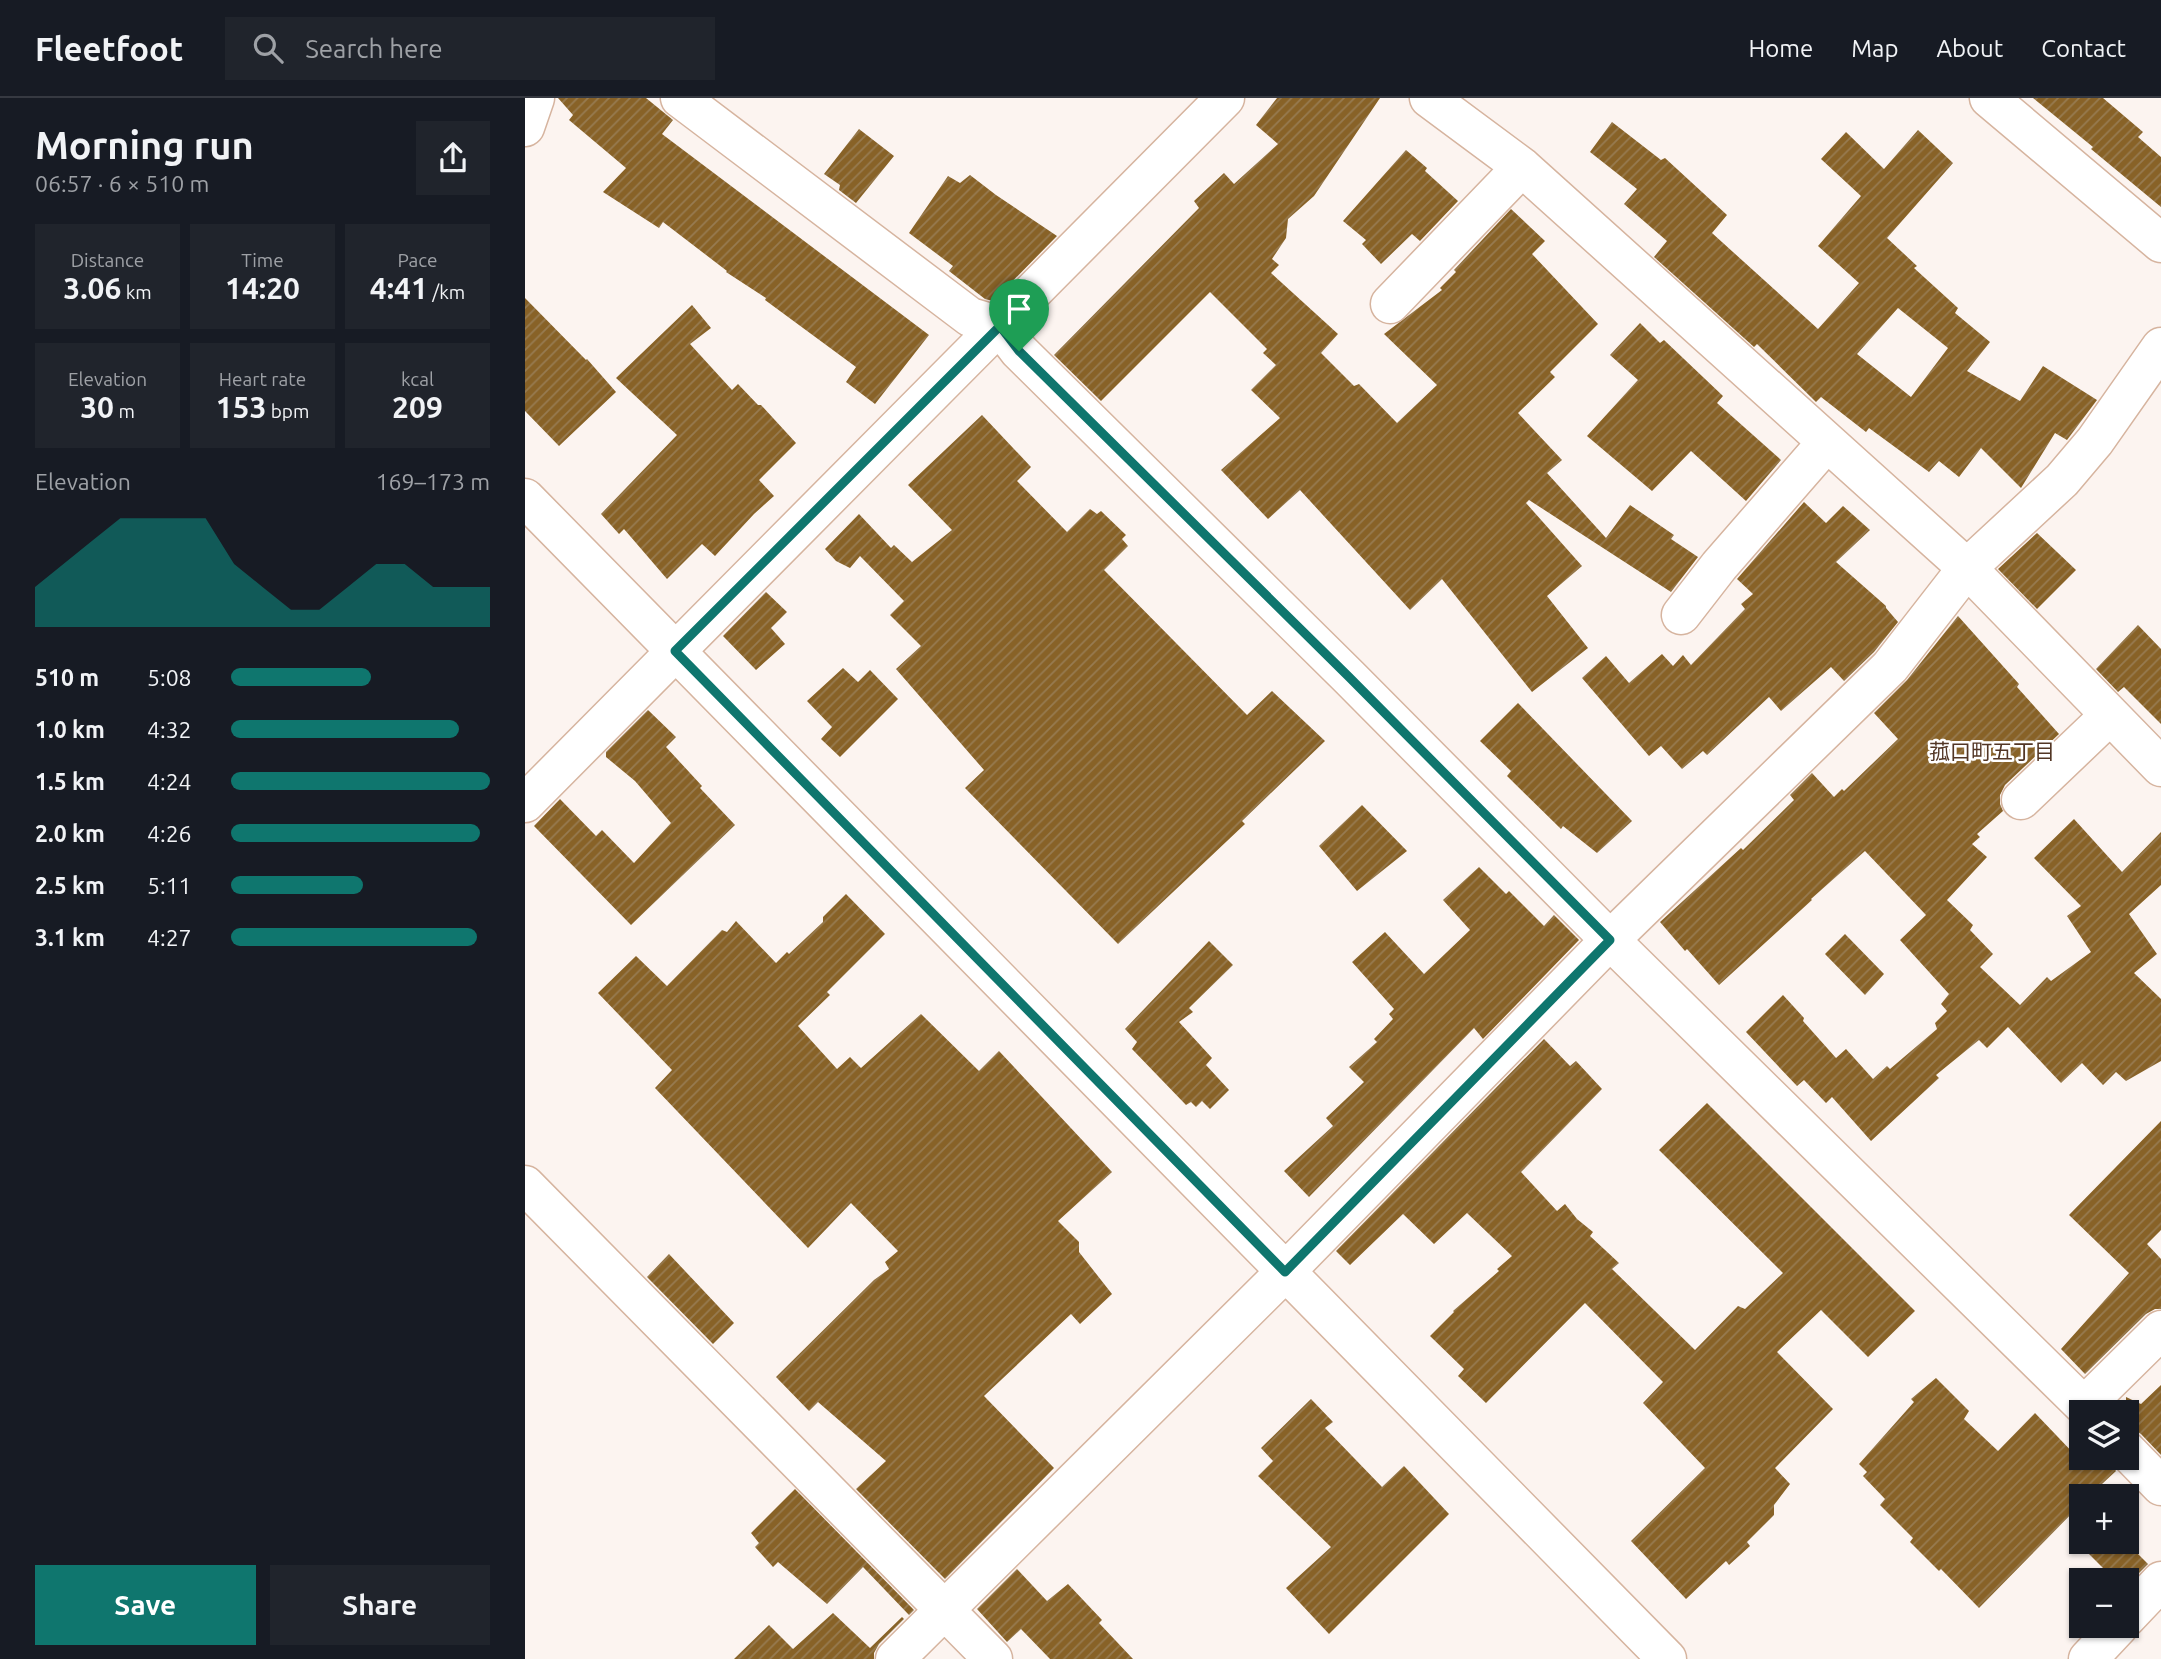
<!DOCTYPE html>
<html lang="en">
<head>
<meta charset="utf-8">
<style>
  :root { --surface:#171b24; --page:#20242c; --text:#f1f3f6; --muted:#9ea1a6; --line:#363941; --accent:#0f766e }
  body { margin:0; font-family:Ubuntu,"Noto Sans JP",sans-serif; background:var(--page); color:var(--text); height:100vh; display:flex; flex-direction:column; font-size:26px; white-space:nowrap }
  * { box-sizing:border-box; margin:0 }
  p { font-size:23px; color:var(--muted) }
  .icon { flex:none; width:38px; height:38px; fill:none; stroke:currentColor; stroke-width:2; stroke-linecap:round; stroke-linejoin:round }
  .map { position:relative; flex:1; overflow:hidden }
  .side { display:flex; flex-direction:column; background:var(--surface); width:525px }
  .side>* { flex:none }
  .fabs { position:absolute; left:1544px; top:1302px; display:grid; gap:14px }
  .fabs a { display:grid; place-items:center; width:70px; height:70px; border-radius:0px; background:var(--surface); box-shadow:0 2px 5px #0004; font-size:35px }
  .pin { position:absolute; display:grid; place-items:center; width:60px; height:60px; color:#fff; margin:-72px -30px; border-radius:50% 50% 50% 0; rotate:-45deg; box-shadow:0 0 7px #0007 }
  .pin .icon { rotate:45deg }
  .round { display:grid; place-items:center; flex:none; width:74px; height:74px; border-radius:0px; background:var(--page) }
  .overview { display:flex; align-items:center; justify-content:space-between; height:119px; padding:0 35px }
  h1 { font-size:38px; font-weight:700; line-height:52px }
  .figures { display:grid; grid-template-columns:repeat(3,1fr); gap:10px; height:119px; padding:7px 35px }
  .figures div { display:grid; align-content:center; border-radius:0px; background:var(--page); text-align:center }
  .figures b { font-size:30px; font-weight:700 }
  .figures small { font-size:19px; font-weight:400 }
  .figures p { font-size:19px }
  .chart { height:196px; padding:14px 35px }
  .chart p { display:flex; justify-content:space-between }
  .chart svg { width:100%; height:126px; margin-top:7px; fill:var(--accent); opacity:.7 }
  .button { display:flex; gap:14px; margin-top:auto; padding:14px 35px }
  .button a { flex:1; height:80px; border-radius:0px; background:var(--accent); color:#fff; font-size:28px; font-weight:700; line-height:80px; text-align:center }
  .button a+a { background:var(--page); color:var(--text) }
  ul { padding:0 35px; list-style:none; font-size:23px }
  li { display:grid; grid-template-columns:112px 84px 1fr; align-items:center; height:52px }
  li i { height:18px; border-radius:9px; background:var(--accent) }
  header { display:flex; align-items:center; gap:42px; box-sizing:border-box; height:98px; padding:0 35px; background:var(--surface); border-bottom:2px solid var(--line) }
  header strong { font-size:33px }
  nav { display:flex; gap:38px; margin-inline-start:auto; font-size:24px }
  .search { width:490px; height:63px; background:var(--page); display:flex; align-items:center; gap:18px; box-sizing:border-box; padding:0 24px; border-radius:0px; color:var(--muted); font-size:26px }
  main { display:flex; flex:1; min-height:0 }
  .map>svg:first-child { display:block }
</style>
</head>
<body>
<header>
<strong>Fleetfoot</strong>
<div class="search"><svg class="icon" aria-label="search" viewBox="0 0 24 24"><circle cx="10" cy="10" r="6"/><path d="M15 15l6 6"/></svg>Search here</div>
<nav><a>Home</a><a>Map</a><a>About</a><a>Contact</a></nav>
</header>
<main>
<section class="side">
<div class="overview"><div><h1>Morning run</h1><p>06:57 · 6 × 510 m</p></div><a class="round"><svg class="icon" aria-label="share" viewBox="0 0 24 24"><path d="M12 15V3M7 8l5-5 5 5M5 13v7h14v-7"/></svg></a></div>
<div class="figures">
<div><p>Distance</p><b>3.06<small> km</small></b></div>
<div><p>Time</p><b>14:20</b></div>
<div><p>Pace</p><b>4:41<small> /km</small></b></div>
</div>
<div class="figures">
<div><p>Elevation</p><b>30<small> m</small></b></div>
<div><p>Heart rate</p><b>153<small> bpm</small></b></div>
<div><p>kcal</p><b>209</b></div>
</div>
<div class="chart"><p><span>Elevation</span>169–173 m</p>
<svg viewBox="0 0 160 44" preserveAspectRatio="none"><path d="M0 44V30L10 22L20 14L30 6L40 6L50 6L60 6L70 22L80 30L90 38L100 38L110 30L120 22L130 22L140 30L150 30L160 30V44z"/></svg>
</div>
<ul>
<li><b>510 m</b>5:08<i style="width:54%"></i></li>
<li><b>1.0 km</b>4:32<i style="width:88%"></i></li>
<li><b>1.5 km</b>4:24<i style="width:100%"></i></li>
<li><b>2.0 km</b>4:26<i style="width:96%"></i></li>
<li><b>2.5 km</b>5:11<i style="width:51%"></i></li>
<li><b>3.1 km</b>4:27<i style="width:95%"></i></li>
</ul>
<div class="button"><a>Save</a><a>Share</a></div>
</section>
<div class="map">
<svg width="1636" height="1561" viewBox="0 0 1636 1561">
  <defs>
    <pattern id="building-hatch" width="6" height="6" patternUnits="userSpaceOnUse" patternTransform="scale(1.75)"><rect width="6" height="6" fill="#886227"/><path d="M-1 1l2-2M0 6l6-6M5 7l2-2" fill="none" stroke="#977b51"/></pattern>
  </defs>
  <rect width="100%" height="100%" fill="#fcf4f0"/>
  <path fill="url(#building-hatch)" fill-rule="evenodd" d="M 33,0 L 121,0 L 148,22 L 137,36 L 404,237 L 350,306 L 321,284 L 331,269 L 240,202 L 241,200 L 201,174 L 202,173 L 138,124 L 134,130 L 78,94 L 101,70 L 44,22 L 48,17 Z
    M 752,0 L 855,0 L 789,98 L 763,121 L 761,140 L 747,161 L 754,167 L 746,175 L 813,236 L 796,255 L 829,288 L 834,286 L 872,325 L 912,287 L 859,236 L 917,192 L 915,190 L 931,174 L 929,172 L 986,111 L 1020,143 L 1007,156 L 1073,226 L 1025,274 L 1030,279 L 993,315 L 1037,362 L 1022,375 L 1081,440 L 1105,407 L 1149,437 L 1146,441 L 1173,459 L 1146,494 L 1004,402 L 1001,405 L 1057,468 L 1022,498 L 1063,550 L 1007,594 L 917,481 L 885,512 L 775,392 L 743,421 L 696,372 L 755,320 L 726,292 L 751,267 L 738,255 L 742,251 L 685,194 L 576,303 L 529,257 L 674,110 L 669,103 L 699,75 L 709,86 L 753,46 L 731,27 Z
    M 1508,0 L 1578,0 L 1618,34 L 1613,39 L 1636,59 L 1636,109 L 1566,51 L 1568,49 Z
    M 1087,24 L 1136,62 L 1140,60 L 1202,117 L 1187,135 L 1293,231 L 1334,185 L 1293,148 L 1336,98 L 1296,61 L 1321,34 L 1359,71 L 1393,32 L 1428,65 L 1362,140 L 1392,168 L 1389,170 L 1433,210 L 1430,215 L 1465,244 L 1442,273 L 1495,303 L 1518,268 L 1572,302 L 1542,342 L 1530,335 L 1496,390 L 1456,350 L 1434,379 L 1414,363 L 1404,374 L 1344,330 L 1341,334 L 1296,299 L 1291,304 L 1232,246 L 1229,249 L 1129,159 L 1142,143 L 1099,106 L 1112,91 L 1065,54 ZM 1373,210 L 1423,250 L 1386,299 L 1332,256 Z
    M 334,31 L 369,58 L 331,105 L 314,92 L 315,87 L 299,76 Z
    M 881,52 L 902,70 L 900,73 L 933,103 L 895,143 L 887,136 L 856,166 L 837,146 L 841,142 L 818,123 Z
    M 445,77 L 471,97 L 532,138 L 468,203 L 460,201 L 424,173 L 428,168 L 384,135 L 423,78 L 435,85 Z
    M 0,200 L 61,262 L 62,261 L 91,294 L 34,348 L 0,313 Z
    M 167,207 L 186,230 L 165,246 L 207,292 L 213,286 L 233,307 L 236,307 L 271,345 L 234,382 L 249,398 L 229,416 L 190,458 L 177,446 L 142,481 L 99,431 L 94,436 L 76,416 L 152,337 L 91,280 Z
    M 1115,225 L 1135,245 L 1139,242 L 1198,298 L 1192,305 L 1256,362 L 1221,403 L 1166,353 L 1127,393 L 1062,338 L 1113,282 L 1085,257 Z
    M 457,317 L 506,369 L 492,383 L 542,434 L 565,411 L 572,416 L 576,413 L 601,437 L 597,441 L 603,448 L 579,472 L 722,617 L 747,593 L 800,643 L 717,723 L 720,726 L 593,846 L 440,690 L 459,672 L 371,571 L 396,548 L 365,517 L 379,503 L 335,458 L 325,470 L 311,463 L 300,451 L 334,416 L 366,450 L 369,447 L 387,464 L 427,432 L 383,387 Z
    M 1279,404 L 1301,425 L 1318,408 L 1345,432 L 1311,464 L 1361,508 L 1361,510 L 1373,524 L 1349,554 L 1319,583 L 1306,569 L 1256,613 L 1244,599 L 1182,657 L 1178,653 L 1157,671 L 1136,648 L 1124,658 L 1057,580 L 1081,558 L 1104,585 L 1137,556 L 1148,568 L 1158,557 L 1166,567 L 1220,511 L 1216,506 L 1228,496 L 1212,481 Z
    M 1512,435 L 1551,472 L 1512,511 L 1473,471 Z
    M 241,494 L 262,514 L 246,530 L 260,546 L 231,572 L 198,538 Z
    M 1433,518 L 1494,586 L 1492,589 L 1534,636 L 1480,687 L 1475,697 L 1475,706 L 1478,713 L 1452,736 L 1455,739 L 1447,746 L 1462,759 L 1422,802 L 1448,827 L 1445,832 L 1468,856 L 1455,869 L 1495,907 L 1522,879 L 1526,883 L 1566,854 L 1542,818 L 1556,808 L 1509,760 L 1549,721 L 1597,774 L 1636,734 L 1636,787 L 1604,816 L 1632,856 L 1609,875 L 1636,901 L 1636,963 L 1601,983 L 1591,974 L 1578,987 L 1557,965 L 1536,985 L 1483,929 L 1462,950 L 1454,942 L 1411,977 L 1414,980 L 1346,1043 L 1307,999 L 1301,1005 L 1279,982 L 1272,988 L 1221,934 L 1258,897 L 1279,920 L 1278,923 L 1311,960 L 1321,951 L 1348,981 L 1362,968 L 1365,971 L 1412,931 L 1410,925 L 1422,913 L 1416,906 L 1424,896 L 1375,842 L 1401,817 L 1340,753 L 1286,801 L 1287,802 L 1194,887 L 1162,851 L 1160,853 L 1135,824 L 1216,750 L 1218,752 L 1269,702 L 1265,697 L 1287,675 L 1309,699 L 1317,691 L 1319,693 L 1373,641 L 1349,615 L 1382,582 Z
    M 1613,527 L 1636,551 L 1636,626 L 1599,589 L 1593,594 L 1571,571 Z
    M 318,570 L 333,584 L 345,572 L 373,601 L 315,659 L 296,641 L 307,629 L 282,603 Z
    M 993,605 L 1107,723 L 1072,755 L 1038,728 L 1036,731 L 982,678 L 986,673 L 955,643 Z
    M 123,612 L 151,639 L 141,649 L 177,688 L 175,690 L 210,727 L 106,827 L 9,728 L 35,701 L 71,738 L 77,732 L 109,765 L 146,725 L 110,683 L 81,659 L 81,654 Z
    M 837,707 L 882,753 L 832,793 L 794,748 Z
    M 954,769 L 981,796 L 984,793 L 1019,828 L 1029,817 L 1054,842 L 958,941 L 949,930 L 784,1099 L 759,1073 L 808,1028 L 801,1020 L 839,984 L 824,969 L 852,944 L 849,941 L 868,921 L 864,916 L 869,911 L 827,864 L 860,834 L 899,876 L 945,832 L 918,802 Z
    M 321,796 L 360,836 L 302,894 L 305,897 L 273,928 L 312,971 L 325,959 L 336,970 L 396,916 L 454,973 L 474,953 L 587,1074 L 533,1123 L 554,1144 L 554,1154 L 587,1196 L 555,1226 L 546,1216 L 459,1298 L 529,1370 L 420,1481 L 331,1391 L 361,1363 L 293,1304 L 284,1313 L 251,1279 L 349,1182 L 364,1171 L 360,1164 L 373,1153 L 326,1105 L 283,1150 L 130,990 L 147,972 L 73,895 L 111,858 L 142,888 L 197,832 L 202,834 L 211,823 L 251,865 L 262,854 L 264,856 L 298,824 L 298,819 Z
    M 1320,836 L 1359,876 L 1340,897 L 1300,856 Z
    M 684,843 L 708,867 L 664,910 L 668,914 L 654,924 L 687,960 L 681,967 L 704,992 L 685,1011 L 677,1003 L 671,1009 L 666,1004 L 661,1007 L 607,951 L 612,944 L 600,931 Z
    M 1019,941 L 1045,968 L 1051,963 L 1077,991 L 996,1074 L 1032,1113 L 1040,1106 L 1052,1121 L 1068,1134 L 1065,1138 L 1094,1165 L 1087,1171 L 1170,1252 L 1213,1208 L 1220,1211 L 1258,1175 L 1134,1052 L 1182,1005 L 1390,1213 L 1343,1259 L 1296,1212 L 1252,1254 L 1308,1311 L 1250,1370 L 1265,1386 L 1249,1407 L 1249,1417 L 1222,1444 L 1225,1448 L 1204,1467 L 1201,1463 L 1161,1501 L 1106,1443 L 1180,1370 L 1118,1305 L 1138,1284 L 1060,1205 L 961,1305 L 933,1278 L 939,1271 L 905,1238 L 929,1214 L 928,1213 L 974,1173 L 972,1171 L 987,1158 L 942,1115 L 909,1146 L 878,1116 L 825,1167 L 811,1153 Z
    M 1636,1023 L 1636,1132 L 1622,1146 L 1636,1161 L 1636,1211 L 1630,1211 L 1621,1216 L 1560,1276 L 1536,1251 L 1604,1175 L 1544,1117 Z
    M 144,1156 L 209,1225 L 188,1246 L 122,1179 Z
    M 1411,1280 L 1444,1313 L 1439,1321 L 1473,1353 L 1510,1315 L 1553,1360 L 1581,1360 L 1591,1373 L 1564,1398 L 1556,1398 L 1556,1406 L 1454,1510 L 1416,1471 L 1414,1473 L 1385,1444 L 1388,1440 L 1355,1407 L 1360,1401 L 1338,1378 L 1342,1374 L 1334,1366 L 1389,1304 L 1386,1301 Z
    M 1636,1287 L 1636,1357 L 1616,1336 L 1608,1331 L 1601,1331 L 1601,1299 L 1616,1306 Z
    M 786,1301 L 808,1324 L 800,1330 L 857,1389 L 879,1368 L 924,1416 L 804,1536 L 761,1490 L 806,1449 L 733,1378 L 748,1363 L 736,1350 Z
    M 270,1391 L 389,1512 L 384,1517 L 338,1469 L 302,1506 L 253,1464 L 248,1469 L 230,1449 L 234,1445 L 226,1435 Z
    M 1552,1444 L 1601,1444 L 1623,1466 L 1601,1488 L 1601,1482 L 1590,1482 Z
    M 492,1471 L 522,1503 L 543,1486 L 577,1522 L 574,1525 L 608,1561 L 525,1561 L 496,1531 L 482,1544 L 452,1511 Z
    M 308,1515 L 345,1550 L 377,1519 L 379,1521 L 354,1546 L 349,1555 L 349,1561 L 209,1561 L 244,1527 L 268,1551 Z"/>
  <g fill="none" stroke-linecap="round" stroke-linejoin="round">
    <g stroke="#d6b49f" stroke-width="41">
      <path id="minor" d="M 155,0 L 445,219 L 475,228 L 494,253 L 824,579 L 1085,842 L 1565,1314
        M 904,0 L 997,69 L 1442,470 L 1636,669
        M 1464,0 L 1636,145
        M 0,29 L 10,0
        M 865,206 L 997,69
        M 0,400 L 1142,1561
        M 1156,517 L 1194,468 L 1302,344
        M 1496,702 L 1585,617
        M 0,705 L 700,0
        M 0,1087 L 468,1561
        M 1559,1308 L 1636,1232
        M 1601,1352 L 1636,1388
        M 1601,1520 L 1636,1483
        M 370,1561 L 760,1174 L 1085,842 L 1365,569 L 1442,470 L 1537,382 L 1570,343 L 1636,249
        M 1563,1561 L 1594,1528"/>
    </g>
    <use href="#minor" stroke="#fff" stroke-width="38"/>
  </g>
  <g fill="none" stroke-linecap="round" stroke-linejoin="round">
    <g stroke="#fff" stroke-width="14">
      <path id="route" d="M 475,228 L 494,253 L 824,579 L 1085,842 L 760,1174 L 150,553 Z"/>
    </g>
    <use href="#route" stroke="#0f766e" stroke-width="9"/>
  </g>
  <g text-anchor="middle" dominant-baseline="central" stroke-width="5" stroke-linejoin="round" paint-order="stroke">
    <g font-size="21" fill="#523625" stroke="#fff">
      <text x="1467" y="653">菰口町五丁目</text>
    </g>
  </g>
</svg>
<div class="fabs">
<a><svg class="icon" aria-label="layers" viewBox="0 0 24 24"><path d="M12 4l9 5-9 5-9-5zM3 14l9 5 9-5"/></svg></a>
<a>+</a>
<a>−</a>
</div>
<div class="pin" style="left:494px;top:253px;background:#1e9e55"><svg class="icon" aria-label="arrive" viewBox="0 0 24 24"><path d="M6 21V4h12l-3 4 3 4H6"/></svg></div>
</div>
</main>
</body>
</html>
